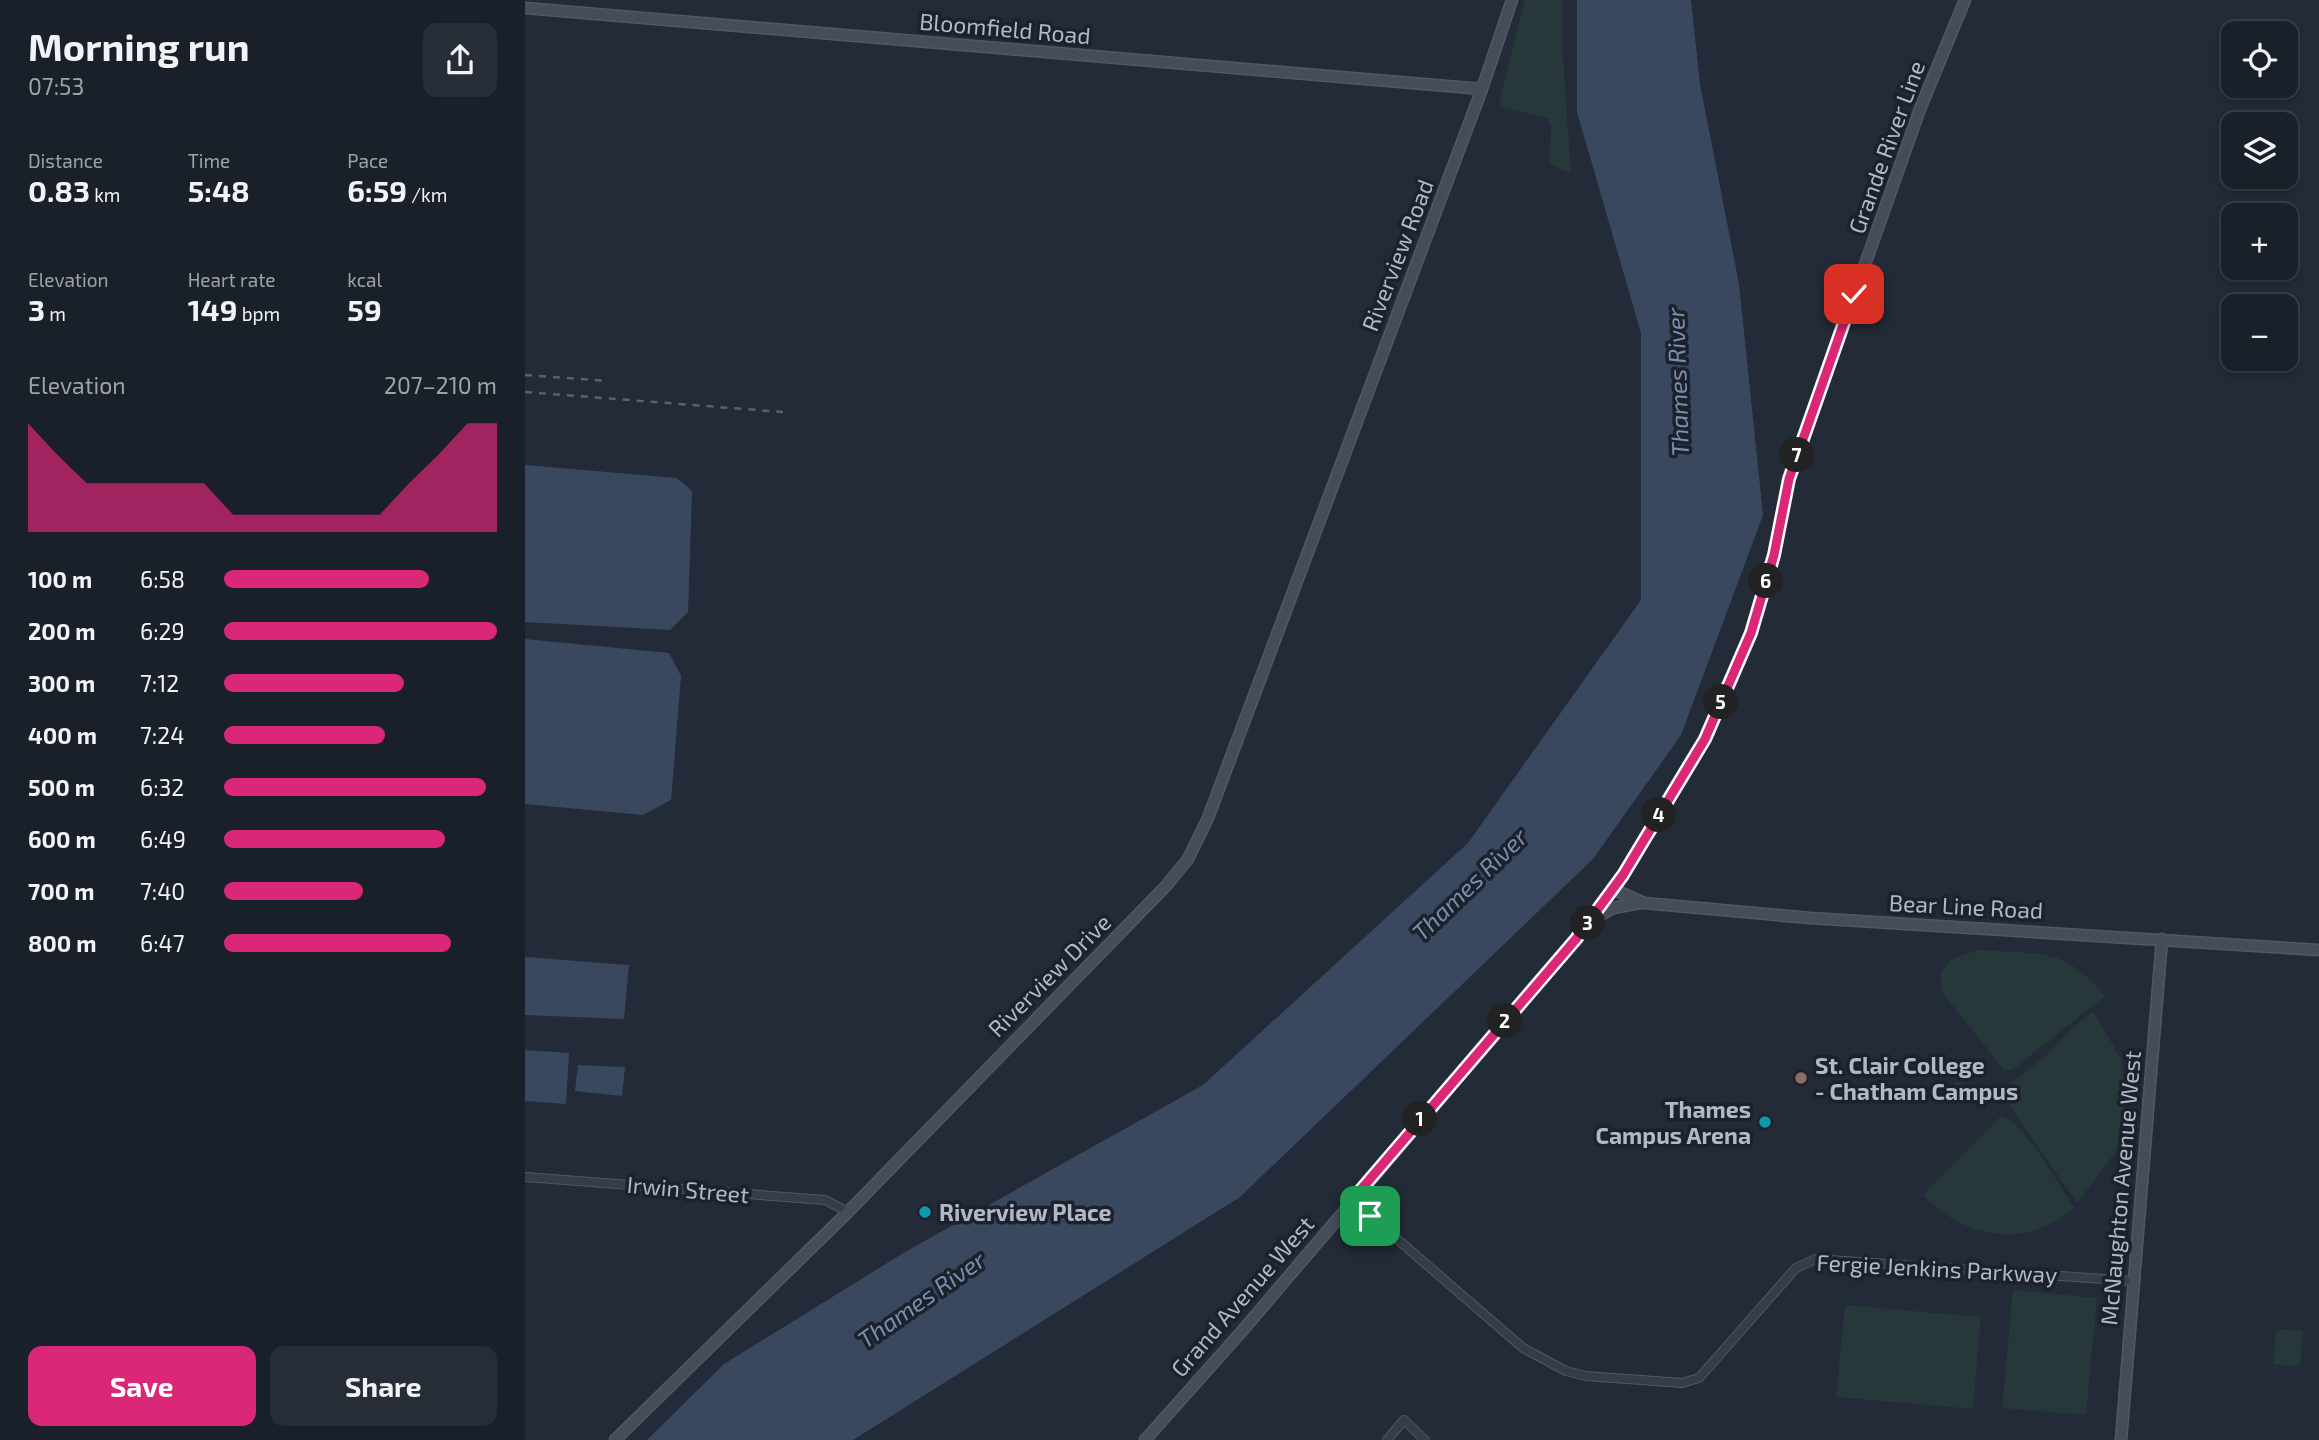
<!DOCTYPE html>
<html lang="en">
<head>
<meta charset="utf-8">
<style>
  :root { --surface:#1a202a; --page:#272d36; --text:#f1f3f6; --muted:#9fa3a8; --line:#383e47; --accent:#db2777 }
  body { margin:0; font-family:"Exo 2",sans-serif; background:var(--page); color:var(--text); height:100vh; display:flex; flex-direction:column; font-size:26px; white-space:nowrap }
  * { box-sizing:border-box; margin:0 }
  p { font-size:23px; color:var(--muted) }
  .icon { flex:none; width:38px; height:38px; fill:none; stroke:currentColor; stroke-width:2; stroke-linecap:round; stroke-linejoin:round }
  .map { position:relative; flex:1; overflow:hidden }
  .side { display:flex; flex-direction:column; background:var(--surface); width:525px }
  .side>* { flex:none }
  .tools { position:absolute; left:1696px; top:21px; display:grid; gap:14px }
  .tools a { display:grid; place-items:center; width:77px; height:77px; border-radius:14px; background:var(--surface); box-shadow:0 4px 10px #0003,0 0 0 2px var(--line); font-size:35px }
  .pin { position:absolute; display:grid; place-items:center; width:60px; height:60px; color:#fff; margin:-30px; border-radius:14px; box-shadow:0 4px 10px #0006 }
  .km { position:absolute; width:35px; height:35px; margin:-18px; border-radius:50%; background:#222; color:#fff; font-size:19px; line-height:35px; text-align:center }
  .round { display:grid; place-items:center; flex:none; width:74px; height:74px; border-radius:14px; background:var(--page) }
  .summary { display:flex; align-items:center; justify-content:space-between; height:119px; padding:0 28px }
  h1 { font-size:38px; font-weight:700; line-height:52px }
  .stats { display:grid; grid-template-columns:repeat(3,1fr); gap:10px; height:119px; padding:7px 28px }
  .stats div { display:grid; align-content:center }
  .stats b { font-size:30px; font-weight:700 }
  .stats small { font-size:19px; font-weight:400 }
  .stats p { font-size:19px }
  .chart { height:196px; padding:14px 28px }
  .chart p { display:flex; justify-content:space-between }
  .chart svg { width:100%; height:126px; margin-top:7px; fill:var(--accent); opacity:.7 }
  .cta { display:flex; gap:14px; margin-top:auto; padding:14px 28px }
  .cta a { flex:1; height:80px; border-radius:14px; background:var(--accent); color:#fff; font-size:28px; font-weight:700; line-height:80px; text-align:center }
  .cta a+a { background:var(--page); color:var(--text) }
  ul { padding:0 28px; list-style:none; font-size:23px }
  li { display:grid; grid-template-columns:112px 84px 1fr; align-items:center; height:52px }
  li i { height:18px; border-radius:9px; background:var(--accent) }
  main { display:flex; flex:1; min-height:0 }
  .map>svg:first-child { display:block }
</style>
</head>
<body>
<main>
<section class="side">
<div class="summary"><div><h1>Morning run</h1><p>07:53</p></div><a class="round"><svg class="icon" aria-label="share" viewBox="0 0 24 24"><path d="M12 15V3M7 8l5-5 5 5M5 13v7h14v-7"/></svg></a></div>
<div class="stats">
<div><p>Distance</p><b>0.83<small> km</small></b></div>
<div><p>Time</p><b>5:48</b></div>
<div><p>Pace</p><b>6:59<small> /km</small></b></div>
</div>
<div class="stats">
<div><p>Elevation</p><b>3<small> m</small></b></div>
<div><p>Heart rate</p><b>149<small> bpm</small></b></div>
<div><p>kcal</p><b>59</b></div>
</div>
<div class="chart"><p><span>Elevation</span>207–210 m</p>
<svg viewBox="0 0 160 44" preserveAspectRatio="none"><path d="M0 44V6L10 17L20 27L30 27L40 27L50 27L60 27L70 38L80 38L90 38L100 38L110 38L120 38L130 27L140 17L150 6L160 6V44z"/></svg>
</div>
<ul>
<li><b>100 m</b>6:58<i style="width:75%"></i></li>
<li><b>200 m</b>6:29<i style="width:100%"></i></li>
<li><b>300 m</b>7:12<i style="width:66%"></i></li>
<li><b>400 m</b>7:24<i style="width:59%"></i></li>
<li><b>500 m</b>6:32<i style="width:96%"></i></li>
<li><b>600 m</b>6:49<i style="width:81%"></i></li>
<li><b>700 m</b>7:40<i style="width:51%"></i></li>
<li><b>800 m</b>6:47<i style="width:83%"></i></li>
</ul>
<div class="cta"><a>Save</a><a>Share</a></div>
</section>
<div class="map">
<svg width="1794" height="1440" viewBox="0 0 1794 1440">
  <rect width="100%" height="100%" fill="#232b38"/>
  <path fill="#26383a" d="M 1000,0 L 1038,0 L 1037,41 L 1046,174 L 1024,164 L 1026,127 L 1023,118 L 976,107 L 975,98 Z
    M 1453,950 C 1516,955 1536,945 1580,996 L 1487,1070 L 1480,1071 L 1417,992 L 1415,975 L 1425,960 Z
    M 1568,1011 L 1596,1059 L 1601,1096 L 1592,1150 L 1552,1203 L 1479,1097 L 1483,1086 L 1520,1057 L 1542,1033 Z
    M1424 1093a11 11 0 1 1 22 0a11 11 0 1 1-22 0Z
    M 1476,1116 C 1499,1121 1535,1187 1549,1207 C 1502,1251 1439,1238 1398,1195 Z
    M 1488,1290 L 1572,1298 L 1561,1415 L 1477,1408 Z
    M 1320,1305 L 1456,1317 L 1448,1409 L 1311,1397 Z
    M 1751,1329 L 1778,1331 L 1775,1367 L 1748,1364 Z"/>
  <path fill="#3a485f" d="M 1052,0 L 1166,0 L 1175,84 L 1214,284 L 1238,515 L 1156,735 L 1068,859 L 715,1197 L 328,1440 L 122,1440 L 199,1364 L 380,1252 L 678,1085 L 943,843 L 1116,600 L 1116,333 L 1052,112 Z
    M 0,465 L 152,478 L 167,491 L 163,612 L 145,630 L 0,622 Z
    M 0,639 L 144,653 L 156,676 L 146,800 L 118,815 L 0,804 Z
    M 0,957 L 104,965 L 99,1019 L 0,1015 Z
    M 0,1050 L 44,1053 L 41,1104 L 0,1101 Z
    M 53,1065 L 100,1067 L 97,1096 L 50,1091 Z"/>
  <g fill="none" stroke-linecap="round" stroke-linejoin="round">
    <g stroke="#525863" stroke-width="10">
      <path id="street" d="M 0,1177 L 300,1200 L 323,1212
        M 827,1200 L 998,1348 L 1041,1371 L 1061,1376 L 1157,1383 L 1174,1378 L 1271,1268 L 1291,1259 L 1607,1281
        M 862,1440 L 879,1420 L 900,1440"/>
    </g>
    <g stroke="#525863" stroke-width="13">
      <path id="secondary" d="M 0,8 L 957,89
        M 1088,889 L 1119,903 L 1285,918 L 1794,950
        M 1071,918 L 1088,908 L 1115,903
        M 90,1440 L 323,1212 L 641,886 L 663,859 L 683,818 L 957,89 L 987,0
        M 620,1440 L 718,1330 L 1051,939 L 1098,875 L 1180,739 L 1226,633 L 1249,555 L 1264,479 L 1395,109 L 1440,0
        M 1596,1440 L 1637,939"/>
    </g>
    <use href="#street" stroke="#373d48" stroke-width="8"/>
    <use href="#secondary" stroke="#454d5b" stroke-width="10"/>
    <path stroke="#59616f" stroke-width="2.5" stroke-dasharray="7 7" stroke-linecap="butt" d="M 0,375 L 83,381
      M 0,392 L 258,412"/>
  </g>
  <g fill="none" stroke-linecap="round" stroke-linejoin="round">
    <g stroke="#fff" stroke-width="14">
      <path id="route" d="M 845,1216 L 827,1200 L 1051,939 L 1098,875 L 1180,739 L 1226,633 L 1249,555 L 1264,479 L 1329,294"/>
    </g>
    <use href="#route" stroke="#db2777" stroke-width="9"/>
  </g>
  <circle fill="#8d6e63" stroke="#1c222d" stroke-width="2.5" cx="1276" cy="1078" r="7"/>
  <g fill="#0f9aa8" stroke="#1c222d" stroke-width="2.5">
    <circle cx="1240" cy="1122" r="7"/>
    <circle cx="400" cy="1212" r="7"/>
  </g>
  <g text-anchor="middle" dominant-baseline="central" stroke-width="7" stroke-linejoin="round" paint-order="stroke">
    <g font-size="23" fill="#b2b8c4" stroke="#1c222d">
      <text transform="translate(480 28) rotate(5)">Bloomfield Road</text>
      <text transform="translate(1361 147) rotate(-70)">Grande River Line</text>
      <text transform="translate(872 255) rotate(-69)">Riverview Road</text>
      <text transform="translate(1441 906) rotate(3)">Bear Line Road</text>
      <text transform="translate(524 975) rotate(-45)">Riverview Drive</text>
      <text transform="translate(1595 1188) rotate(-85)">McNaughton Avenue West</text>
      <text transform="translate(163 1189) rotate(5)">Irwin Street</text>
      <text transform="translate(1412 1268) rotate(3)">Fergie Jenkins Parkway</text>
      <text transform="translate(717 1296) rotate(-49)">Grand Avenue West</text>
    </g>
    <g font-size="23" font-weight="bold" fill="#b2b8c4" stroke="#1c222d" text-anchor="start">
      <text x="1290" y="1065">St. Clair College<tspan x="1290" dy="26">- Chatham Campus</tspan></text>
      <text x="1226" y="1109" text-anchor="end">Thames<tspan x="1226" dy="26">Campus Arena</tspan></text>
      <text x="414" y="1212">Riverview Place</text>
    </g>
    <g font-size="24" font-style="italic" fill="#7c8eaa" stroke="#1c222d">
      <text transform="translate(1152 382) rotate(-92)">Thames River</text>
      <text transform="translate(944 884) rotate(-44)">Thames River</text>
      <text transform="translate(396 1299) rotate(-35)">Thames River</text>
    </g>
  </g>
</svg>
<div class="tools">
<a><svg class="icon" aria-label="locate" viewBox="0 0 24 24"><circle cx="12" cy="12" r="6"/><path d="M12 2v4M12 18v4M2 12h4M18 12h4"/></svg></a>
<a><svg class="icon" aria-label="layers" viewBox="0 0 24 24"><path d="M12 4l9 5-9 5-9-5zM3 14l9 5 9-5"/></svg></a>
<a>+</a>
<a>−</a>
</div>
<div class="pin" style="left:845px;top:1216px;background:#1e9e55"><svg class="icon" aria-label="arrive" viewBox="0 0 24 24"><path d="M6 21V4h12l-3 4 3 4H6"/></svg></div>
<div class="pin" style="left:1329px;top:294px;background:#d93025"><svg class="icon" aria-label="check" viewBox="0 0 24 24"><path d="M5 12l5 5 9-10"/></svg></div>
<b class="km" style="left:895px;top:1119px">1</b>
<b class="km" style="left:980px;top:1021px">2</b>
<b class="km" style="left:1063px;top:923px">3</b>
<b class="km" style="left:1134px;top:815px">4</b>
<b class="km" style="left:1196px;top:702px">5</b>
<b class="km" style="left:1241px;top:581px">6</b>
<b class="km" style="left:1272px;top:455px">7</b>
</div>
</main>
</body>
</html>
